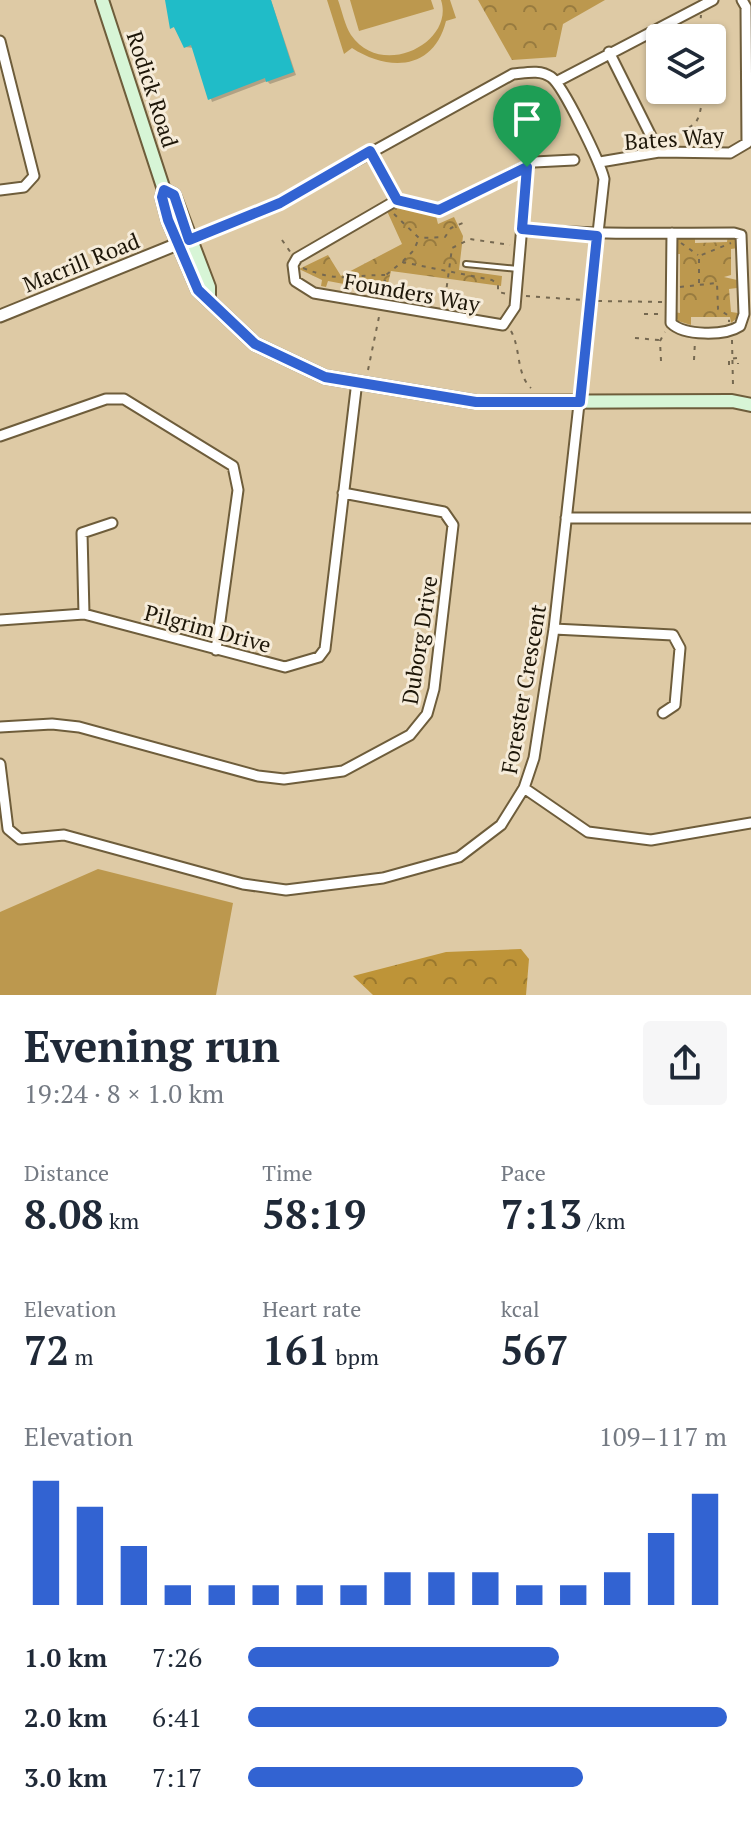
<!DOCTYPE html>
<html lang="en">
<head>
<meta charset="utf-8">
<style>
  :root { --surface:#fff; --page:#f6f6f7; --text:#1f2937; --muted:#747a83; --accent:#3263d2 }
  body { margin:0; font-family:"PT Serif",serif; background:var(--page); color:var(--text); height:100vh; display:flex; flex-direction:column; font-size:30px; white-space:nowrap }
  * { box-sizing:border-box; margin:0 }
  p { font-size:26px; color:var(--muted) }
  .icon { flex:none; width:44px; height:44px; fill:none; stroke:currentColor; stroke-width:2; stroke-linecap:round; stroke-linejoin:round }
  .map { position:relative; height:995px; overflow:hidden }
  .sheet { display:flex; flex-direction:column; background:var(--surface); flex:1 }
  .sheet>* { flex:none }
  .buttons { position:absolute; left:646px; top:24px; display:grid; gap:16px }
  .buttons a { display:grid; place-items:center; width:80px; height:80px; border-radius:8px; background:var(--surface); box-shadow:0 2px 6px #0004; font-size:40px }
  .pin { position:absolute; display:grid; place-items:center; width:68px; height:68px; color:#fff; margin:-82px -34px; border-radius:50% 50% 50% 0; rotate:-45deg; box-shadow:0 0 8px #0007 }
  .pin .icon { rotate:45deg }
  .round { display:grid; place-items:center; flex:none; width:84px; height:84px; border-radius:8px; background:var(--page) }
  .head { display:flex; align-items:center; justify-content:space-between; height:136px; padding:0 24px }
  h1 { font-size:44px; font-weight:800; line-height:60px }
  .metrics { display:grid; grid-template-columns:repeat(3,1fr); gap:12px; height:136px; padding:8px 24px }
  .metrics div { display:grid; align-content:center }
  .metrics b { font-size:40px; font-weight:800 }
  .metrics small { font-size:22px; font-weight:400 }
  .metrics p { font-size:22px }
  .chart { height:224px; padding:16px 24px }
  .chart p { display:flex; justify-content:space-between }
  .chart svg { width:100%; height:144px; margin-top:8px; stroke:var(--accent); stroke-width:6 }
  ul { padding:0 24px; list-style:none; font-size:26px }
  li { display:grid; grid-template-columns:128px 96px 1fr; align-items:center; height:60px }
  li i { height:20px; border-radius:10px; background:var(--accent) }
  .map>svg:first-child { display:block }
</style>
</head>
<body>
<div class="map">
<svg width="751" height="995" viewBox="0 0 751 995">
  <defs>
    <pattern id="forest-crowns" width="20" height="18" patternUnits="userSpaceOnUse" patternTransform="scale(2)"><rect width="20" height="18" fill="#be9438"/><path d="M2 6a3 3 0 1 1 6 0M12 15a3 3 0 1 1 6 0" fill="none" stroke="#9a782d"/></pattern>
    <pattern id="park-crowns" width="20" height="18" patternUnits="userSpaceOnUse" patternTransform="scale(2)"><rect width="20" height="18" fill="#bc984e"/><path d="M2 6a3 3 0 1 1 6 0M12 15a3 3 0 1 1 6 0" fill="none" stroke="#987b3f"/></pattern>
  </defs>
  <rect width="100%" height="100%" fill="#decaa5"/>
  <path fill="#bc984e" d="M 327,0 L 338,0 C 342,11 345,26 351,35 C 382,80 455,42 441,0 L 450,0 L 456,18 L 446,21 C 434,70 389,72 352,48 L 344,54 Z
    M 350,0 L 431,0 L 434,9 L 359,31 Z
    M 98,869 L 233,903 L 216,995 L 0,995 L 0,912 Z"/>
  <path fill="url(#forest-crowns)" d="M 521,949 L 529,959 L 526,995 L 373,995 L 353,976 L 446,952 Z"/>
  <path fill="url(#park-crowns)" d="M 478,0 L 605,0 L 563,24 L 556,57 L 512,60 Z
    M 399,207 L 436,216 L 438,224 L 454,217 L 463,236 L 459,270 L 502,276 L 501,286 L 391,271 L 386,292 L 328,281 L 326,287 L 321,286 L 322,280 L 299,269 L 328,255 L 341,276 L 402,244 L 387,211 Z
    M 728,234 L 738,241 L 738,248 L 731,249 L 731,275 L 724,277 L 737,280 L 737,288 L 729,289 L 731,312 L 738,313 L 737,318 L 731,323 L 730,317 L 691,317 L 691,325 L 678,321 L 674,312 L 680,313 L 680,254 L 673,254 L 675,236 L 695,235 L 695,243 L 727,242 Z"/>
  <path fill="#0003" d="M 167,0 L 271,0 L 296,75 L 270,84 L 267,81 L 212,102 L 194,48 L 185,47 L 170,20 Z"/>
  <path fill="#20bcc8" d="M 165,0 L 271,0 L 294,72 L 266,82 L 265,78 L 208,100 L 191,45 L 184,48 L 174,27 L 170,29 Z"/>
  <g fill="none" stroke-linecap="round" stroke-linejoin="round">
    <g stroke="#6e5d3b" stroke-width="8">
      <path id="service" d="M 466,264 L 518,269"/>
    </g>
    <g stroke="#6e5d3b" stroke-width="13">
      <path id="minor" d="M 0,41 L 34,176 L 24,187 L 0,190
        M 609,52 L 659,152
        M 556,82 L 713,0
        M 370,151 L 397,200 L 439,210 L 534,162 L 574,160
        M 600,162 L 659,152 L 730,153 L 747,143 L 746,7 L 742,0
        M 397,200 L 297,258 L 293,265 L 295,281 L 314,293 L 503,325 L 515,307 L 527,167
        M 522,229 C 593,235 663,233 734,233 L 741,235 L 744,314 L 740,326 C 725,336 684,336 671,323 L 672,233
        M 0,436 L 106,399 L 124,399 L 233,466 L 238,490 L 216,650
        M 566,518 L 751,518
        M 84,614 L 82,533 L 112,523
        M 0,620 L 84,614 L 285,667 L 319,657 L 325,649 L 357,381
        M 554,629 L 673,635 L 680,648 L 675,705 L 663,713
        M 0,727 L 52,724 L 79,727 L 258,776 L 284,779 L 343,771 L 410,735 L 427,714 L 434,689 L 453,525 L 444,512 L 343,493
        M 0,764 L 8,829 L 20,839 L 64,835 L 243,884 L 286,890 L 383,878 L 459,857 L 501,825 L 524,788 L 534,758 L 554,629 L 604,179 C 600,162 563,85 551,77 C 540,69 525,73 513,74 L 280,203 L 189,240
        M 524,788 L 588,832 L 651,840 L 751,823"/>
    </g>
    <g stroke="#6e5d3b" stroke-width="15">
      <path id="tertiary" d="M 0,316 L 185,241"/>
    </g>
    <g stroke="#6e5d3b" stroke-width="16">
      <path id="secondary" d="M 102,0 L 164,190 L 162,197 L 168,220 L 198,290 L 255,344 L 325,377 L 476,402 L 732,401 L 751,405
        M 164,190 L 174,195 L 209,287 L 209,299"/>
    </g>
    <path stroke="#756850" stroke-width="2" stroke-dasharray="4 6" stroke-linecap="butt" d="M 699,38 L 701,15
      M 648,44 L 660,53
      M 664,144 C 692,118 699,138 703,90
      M 394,214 L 419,238 L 445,237 L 451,228 L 465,222
      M 282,240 L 291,253
      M 681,243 L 698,255
      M 403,261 L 414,250 L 419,238
      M 303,268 C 340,283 347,275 385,275
      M 699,283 L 699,256 L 731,243
      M 680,287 L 717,283 L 718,309 L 729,316 L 729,322
      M 383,294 L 386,275 L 402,262 L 492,280 L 498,284 L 498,292 L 508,294
      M 526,296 L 583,300
      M 598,301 L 663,302
      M 444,307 L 452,248 L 470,239 L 510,245
      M 644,314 L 662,314
      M 511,331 C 521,349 516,374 531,388
      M 635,338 L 659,340
      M 732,340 L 733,385
      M 694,360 L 695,341
      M 661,361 L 660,341 L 665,332
      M 729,365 L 729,359 L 738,358 L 738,364
      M 368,370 L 380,312"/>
    <use href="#service" stroke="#fff" stroke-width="4"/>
    <use href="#minor" stroke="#fff" stroke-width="9"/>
    <use href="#tertiary" stroke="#fff" stroke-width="11"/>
    <use href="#secondary" stroke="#d7f5d6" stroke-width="12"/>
  </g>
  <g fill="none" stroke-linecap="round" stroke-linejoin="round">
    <g stroke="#fff" stroke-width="16">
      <path id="route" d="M 370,151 L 397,200 L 439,210 L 527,167 L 522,229 L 597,236 L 580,402 L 476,402 L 325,377 L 255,344 L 198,290 L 168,220 L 162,197 L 164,190 L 174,195 L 189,240 L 280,203 Z"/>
    </g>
    <use href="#route" stroke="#3263d2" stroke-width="10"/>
  </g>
  <g text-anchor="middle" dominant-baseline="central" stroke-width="6" stroke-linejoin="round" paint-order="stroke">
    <g font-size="22" fill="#1d1608" stroke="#f6ecda">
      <text transform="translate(153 89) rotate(72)">Rodick Road</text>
      <text transform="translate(674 138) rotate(-4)">Bates Way</text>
      <text transform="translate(81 262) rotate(-22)">Macrill Road</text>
      <text transform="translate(412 292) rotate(10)">Founders Way</text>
      <text transform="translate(208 628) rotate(15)">Pilgrim Drive</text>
      <text transform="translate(419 640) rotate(-81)">Duborg Drive</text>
      <text transform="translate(523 689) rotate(-80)">Forester Crescent</text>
    </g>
  </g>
</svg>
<div class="buttons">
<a><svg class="icon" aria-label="layers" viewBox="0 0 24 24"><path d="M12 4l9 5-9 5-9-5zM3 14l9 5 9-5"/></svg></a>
</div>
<div class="pin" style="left:527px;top:167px;background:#1e9e55"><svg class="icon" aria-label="arrive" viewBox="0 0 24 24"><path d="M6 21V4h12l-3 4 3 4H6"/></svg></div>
</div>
<section class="sheet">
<div class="head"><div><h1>Evening run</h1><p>19:24 · 8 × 1.0 km</p></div><a class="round"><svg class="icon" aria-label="share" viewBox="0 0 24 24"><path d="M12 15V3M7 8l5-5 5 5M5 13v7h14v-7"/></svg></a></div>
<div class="metrics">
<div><p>Distance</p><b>8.08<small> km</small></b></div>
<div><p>Time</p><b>58:19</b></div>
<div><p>Pace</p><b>7:13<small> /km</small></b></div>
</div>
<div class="metrics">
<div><p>Elevation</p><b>72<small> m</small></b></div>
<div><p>Heart rate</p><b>161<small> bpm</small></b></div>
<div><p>kcal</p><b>567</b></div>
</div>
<div class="chart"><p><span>Elevation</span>109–117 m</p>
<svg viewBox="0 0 160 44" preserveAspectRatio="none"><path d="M5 44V6M15 44V14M25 44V26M35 44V38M45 44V38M55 44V38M65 44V38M75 44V38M85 44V34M95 44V34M105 44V34M115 44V38M125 44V38M135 44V34M145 44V22M155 44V10"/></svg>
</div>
<ul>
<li><b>1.0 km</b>7:26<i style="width:65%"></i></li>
<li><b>2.0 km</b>6:41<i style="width:100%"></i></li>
<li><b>3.0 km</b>7:17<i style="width:70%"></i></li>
</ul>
</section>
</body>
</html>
